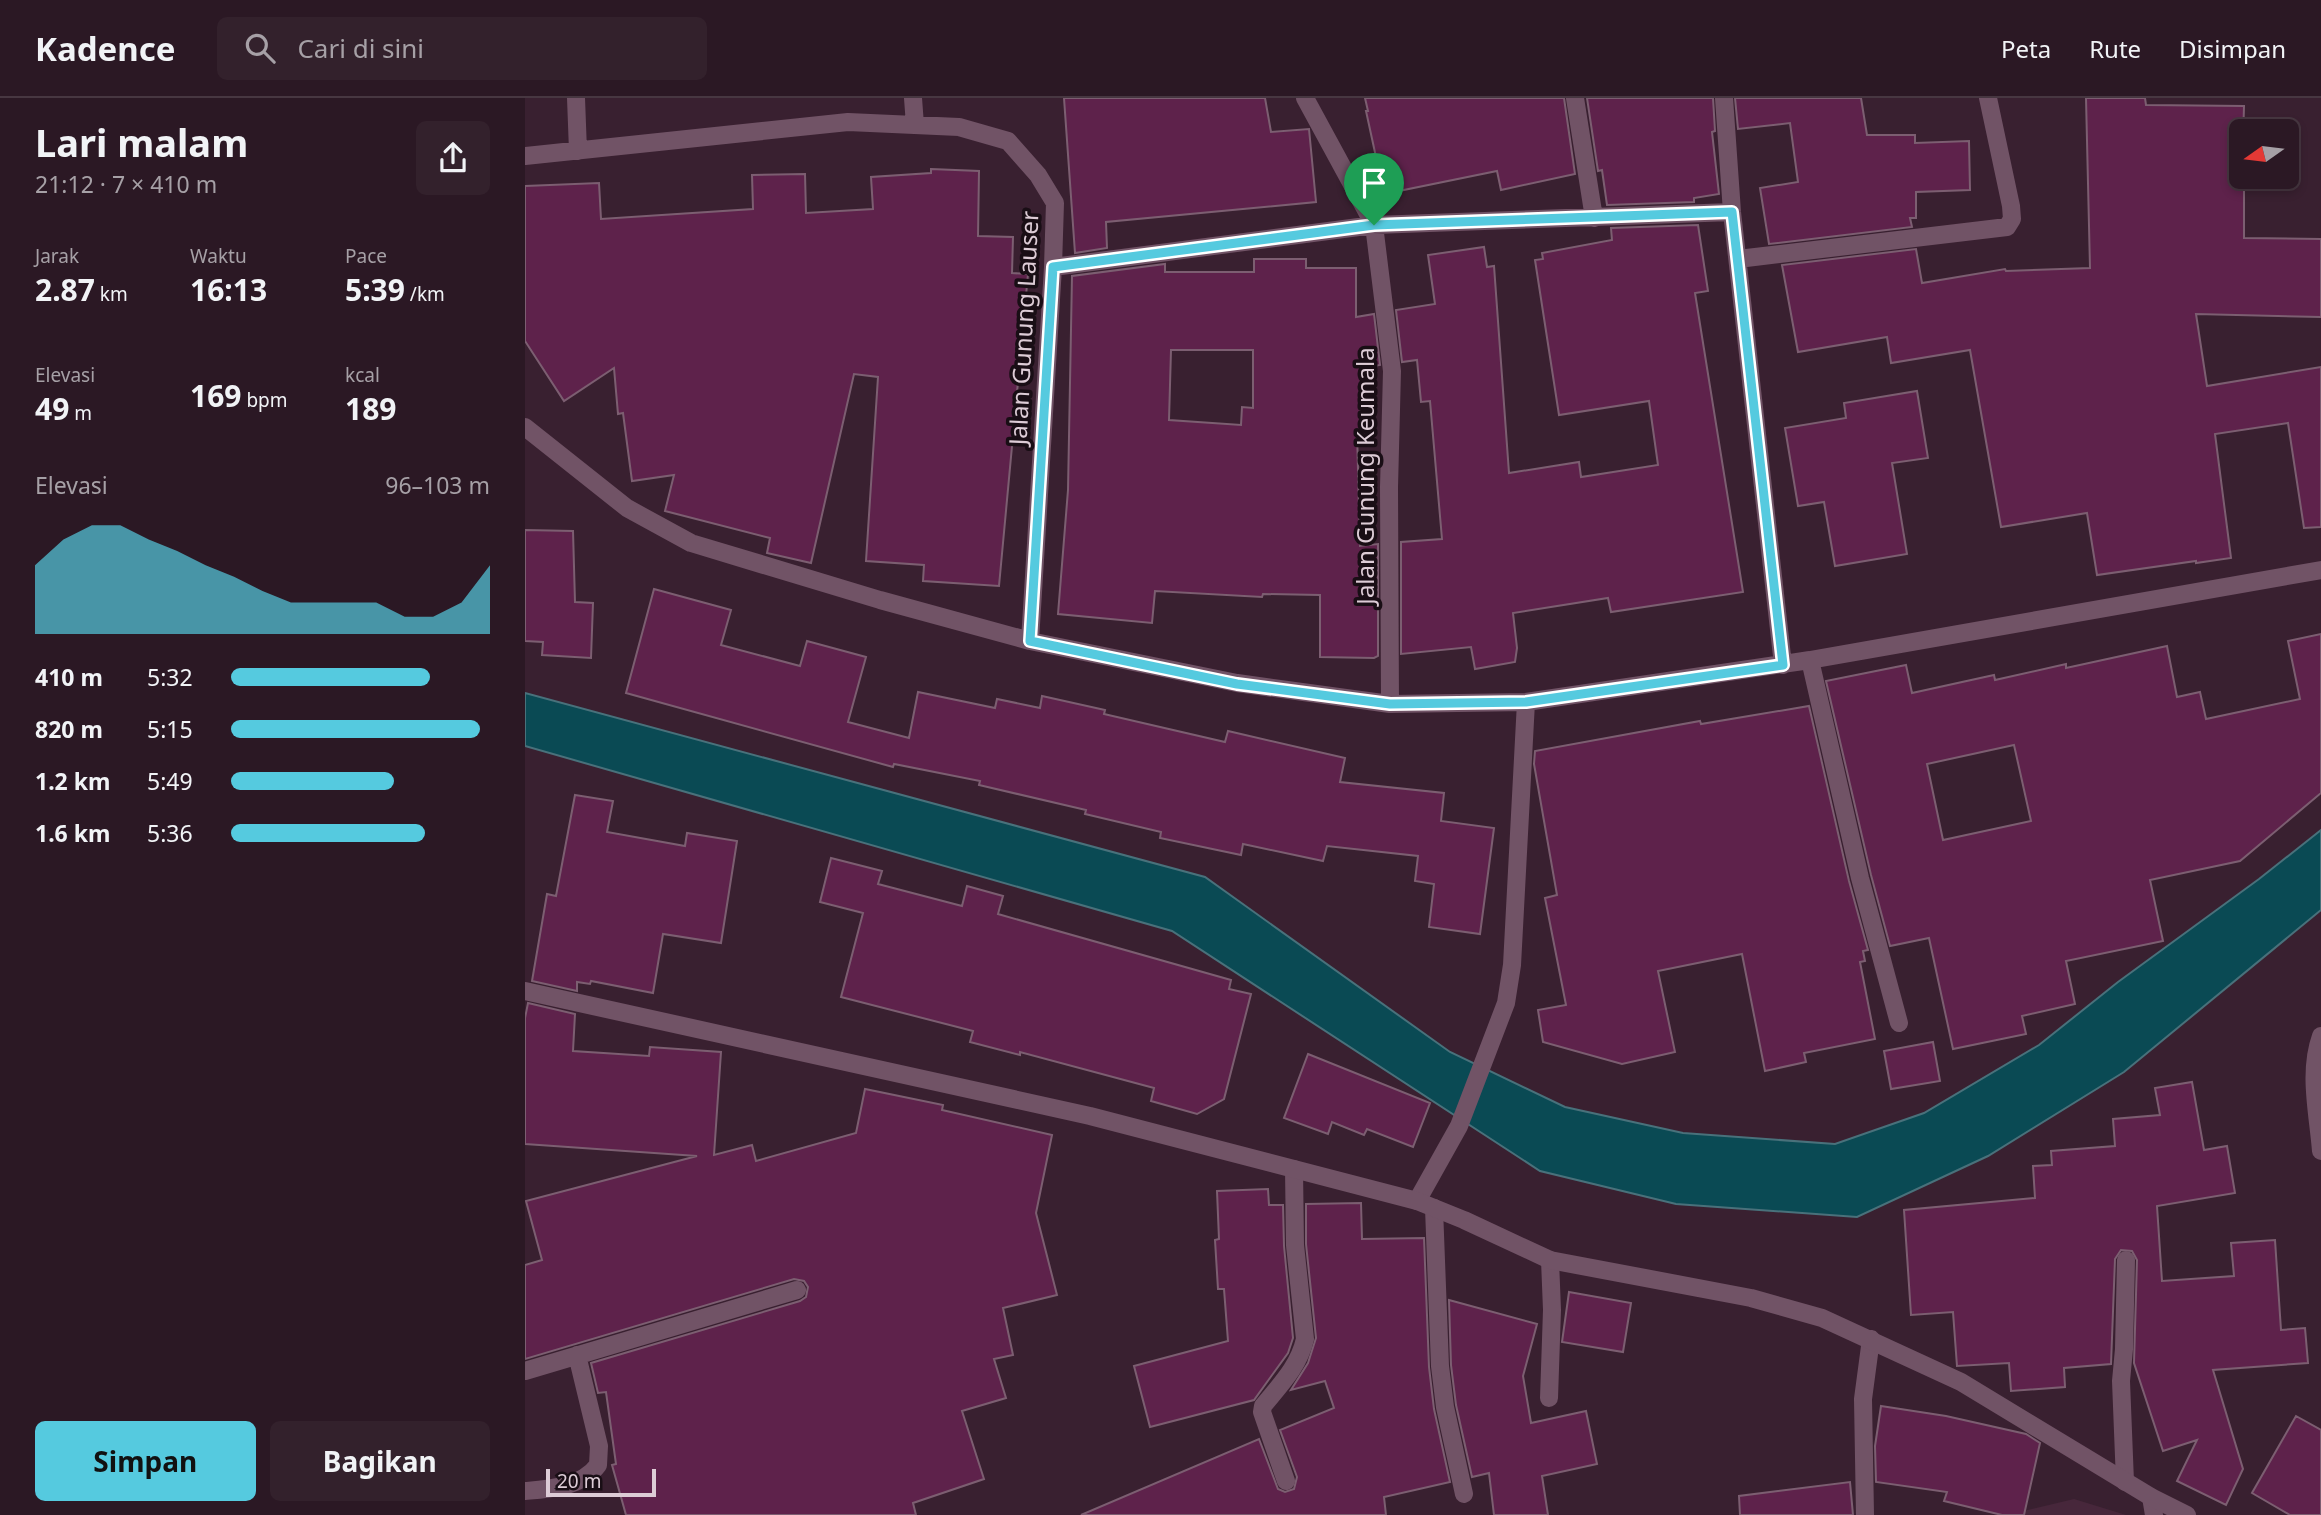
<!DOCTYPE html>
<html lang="id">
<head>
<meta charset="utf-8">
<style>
  :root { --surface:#2b1824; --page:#33212c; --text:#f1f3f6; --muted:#a6a0a6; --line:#473741; --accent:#55cadf }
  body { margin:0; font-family:"Noto Sans",sans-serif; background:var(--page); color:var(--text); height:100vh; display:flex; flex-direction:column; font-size:26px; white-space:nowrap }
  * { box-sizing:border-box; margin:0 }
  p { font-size:23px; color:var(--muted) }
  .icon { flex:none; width:38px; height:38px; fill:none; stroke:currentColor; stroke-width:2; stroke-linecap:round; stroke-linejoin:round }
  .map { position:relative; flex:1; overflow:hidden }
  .sheet { display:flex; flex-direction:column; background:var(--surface); width:525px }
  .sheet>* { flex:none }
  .needle { width:46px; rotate:256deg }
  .controls { position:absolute; left:1704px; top:21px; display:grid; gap:14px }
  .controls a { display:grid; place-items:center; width:70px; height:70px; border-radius:10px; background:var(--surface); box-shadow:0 4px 10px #0003,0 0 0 2px var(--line); font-size:35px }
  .scale { position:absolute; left:21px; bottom:18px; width:110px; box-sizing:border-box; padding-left:7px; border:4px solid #ddccd6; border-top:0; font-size:19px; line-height:24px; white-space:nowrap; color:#ddccd6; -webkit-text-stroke:5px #190e15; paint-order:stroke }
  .pin { position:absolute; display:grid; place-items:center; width:60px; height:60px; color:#fff; margin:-72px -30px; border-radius:50% 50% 50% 0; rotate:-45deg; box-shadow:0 0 7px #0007 }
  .pin .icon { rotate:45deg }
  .round { display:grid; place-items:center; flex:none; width:74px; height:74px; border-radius:10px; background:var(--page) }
  .overview { display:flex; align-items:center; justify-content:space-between; height:119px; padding:0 35px }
  h1 { font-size:38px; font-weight:700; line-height:52px }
  .stats { display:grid; grid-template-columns:repeat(3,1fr); gap:10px; height:119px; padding:7px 35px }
  .stats div { display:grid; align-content:center }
  .stats b { font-size:30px; font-weight:700 }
  .stats small { font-size:19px; font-weight:400 }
  .stats p { font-size:19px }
  .chart { height:196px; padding:14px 35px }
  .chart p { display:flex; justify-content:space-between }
  .chart svg { width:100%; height:126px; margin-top:7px; fill:var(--accent); opacity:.7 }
  .cta { display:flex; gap:14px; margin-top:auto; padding:14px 35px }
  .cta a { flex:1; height:80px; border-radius:10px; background:var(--accent); color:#111; font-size:28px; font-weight:700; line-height:80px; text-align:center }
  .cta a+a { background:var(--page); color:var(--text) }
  ul { padding:0 35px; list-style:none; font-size:23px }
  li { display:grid; grid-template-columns:112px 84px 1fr; align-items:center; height:52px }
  li i { height:18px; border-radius:9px; background:var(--accent) }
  header { display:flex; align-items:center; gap:42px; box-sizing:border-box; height:98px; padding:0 35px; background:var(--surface); border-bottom:2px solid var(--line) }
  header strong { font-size:33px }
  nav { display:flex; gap:38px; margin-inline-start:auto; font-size:24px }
  .search { width:490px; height:63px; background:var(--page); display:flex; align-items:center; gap:18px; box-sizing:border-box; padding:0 24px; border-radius:10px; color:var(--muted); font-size:26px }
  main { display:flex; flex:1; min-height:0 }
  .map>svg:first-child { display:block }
</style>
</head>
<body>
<header>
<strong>Kadence</strong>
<div class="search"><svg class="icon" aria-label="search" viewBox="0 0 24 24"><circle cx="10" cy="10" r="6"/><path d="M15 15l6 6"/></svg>Cari di sini</div>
<nav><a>Peta</a><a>Rute</a><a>Disimpan</a></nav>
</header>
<main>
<section class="sheet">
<div class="overview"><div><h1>Lari malam</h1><p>21:12 · 7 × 410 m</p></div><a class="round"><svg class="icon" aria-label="share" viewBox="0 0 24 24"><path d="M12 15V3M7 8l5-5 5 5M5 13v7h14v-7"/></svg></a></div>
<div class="stats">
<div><p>Jarak</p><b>2.87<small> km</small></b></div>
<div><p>Waktu</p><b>16:13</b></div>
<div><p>Pace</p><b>5:39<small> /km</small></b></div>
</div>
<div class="stats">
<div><p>Elevasi</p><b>49<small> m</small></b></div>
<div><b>169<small> bpm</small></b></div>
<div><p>kcal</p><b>189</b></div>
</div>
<div class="chart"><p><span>Elevasi</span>96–103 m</p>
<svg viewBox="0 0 160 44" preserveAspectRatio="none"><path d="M0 44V20L10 11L20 6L30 6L40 11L50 15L60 20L70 24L80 29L90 33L100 33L110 33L120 33L130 38L140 38L150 33L160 20V44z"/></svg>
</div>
<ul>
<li><b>410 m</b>5:32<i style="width:77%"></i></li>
<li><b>820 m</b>5:15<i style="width:96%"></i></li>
<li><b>1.2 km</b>5:49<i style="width:63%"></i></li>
<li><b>1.6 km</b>5:36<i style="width:75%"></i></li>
</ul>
<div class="cta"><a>Simpan</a><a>Bagikan</a></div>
</section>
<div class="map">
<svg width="1796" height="1417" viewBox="0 0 1796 1417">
  <rect width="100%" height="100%" fill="#392030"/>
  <path fill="#47273b" d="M 1549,1401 L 1601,1417 L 1482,1417 Z"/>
  <path fill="#0a4a54" stroke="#49717b" stroke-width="2" d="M 0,595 L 680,779 L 925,954 L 1040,1009 L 1158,1035 L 1310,1046 L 1399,1015 L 1514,947 L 1593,884 L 1734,781 L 1796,732 L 1796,812 L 1599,974 L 1463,1058 L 1332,1119 L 1151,1106 L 1015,1073 L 647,833 L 0,648 Z"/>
  <path fill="#5e224b" stroke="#7c5e71" stroke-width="2" fill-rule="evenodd" d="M 539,0 L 740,0 L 746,34 L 784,31 L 791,104 L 581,124 L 582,150 L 550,155 Z
    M 840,0 L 1039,0 L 1050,76 L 976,92 L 972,73 L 859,96 L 841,13 L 843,13 Z
    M 1062,0 L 1188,0 L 1190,33 L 1187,34 L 1194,96 L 1169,100 L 1169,104 L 1082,107 L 1077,72 L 1073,73 Z
    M 1210,0 L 1336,0 L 1342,37 L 1390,37 L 1390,45 L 1444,43 L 1445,92 L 1391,94 L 1391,120 L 1385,120 L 1387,129 L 1244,146 L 1235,90 L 1273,84 L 1265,25 L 1213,31 Z
    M 1561,0 L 1620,0 L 1621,7 L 1719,8 L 1717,79 L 1719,79 L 1719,140 L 1796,141 L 1796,219 L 1671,216 L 1682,288 L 1796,269 L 1796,429 L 1779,430 L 1763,325 L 1690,336 L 1706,460 L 1671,465 L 1671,463 L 1572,477 L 1562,415 L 1476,429 L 1445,252 L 1366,265 L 1362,239 L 1273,254 L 1257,167 L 1391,151 L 1397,185 L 1480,171 L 1481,173 L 1565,170 Z
    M 406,71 L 454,73 L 453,138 L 488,139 L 487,175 L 503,176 L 474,488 L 398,483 L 399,467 L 341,463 L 353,279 L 329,276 L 286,465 L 242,455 L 245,440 L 140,413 L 149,377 L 107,383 L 98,315 L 93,316 L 89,270 L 39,303 L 0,243 L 0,88 L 74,85 L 76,121 L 228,111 L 227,77 L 280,76 L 281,115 L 348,111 L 346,79 L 406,75 Z
    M 1173,127 L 1183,193 L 1170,195 L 1218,494 L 1086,514 L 1083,500 L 988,515 L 992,550 L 990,564 L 950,571 L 946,549 L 876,556 L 876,444 L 917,441 L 905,303 L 896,304 L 892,262 L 877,264 L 871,212 L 910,206 L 903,157 L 959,149 L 962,169 L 969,168 L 984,375 L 1054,364 L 1056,379 L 1133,367 L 1124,303 L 1034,317 L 1010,162 L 1018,161 L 1017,155 L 1087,142 L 1086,130 Z
    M 729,161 L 781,161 L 781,170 L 831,170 L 831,219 L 849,216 L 855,267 L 836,270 L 835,333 L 832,333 L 835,448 L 853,446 L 853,558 L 849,560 L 795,559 L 795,497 L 738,496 L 737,499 L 630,493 L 627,525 L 533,516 L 543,392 L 547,178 L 640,166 L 640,174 L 729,174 ZM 646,252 L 728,252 L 728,310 L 717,309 L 716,327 L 644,322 Z
    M 1392,293 L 1403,360 L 1367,365 L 1382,456 L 1310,468 L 1299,404 L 1273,408 L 1260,330 L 1321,320 L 1319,305 Z
    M 0,432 L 48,433 L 50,504 L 68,505 L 66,560 L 17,557 L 18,544 L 0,543 Z
    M 129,491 L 206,512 L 196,547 L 275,568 L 282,543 L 341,559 L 323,624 L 384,640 L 393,594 L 470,610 L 472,601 L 515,610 L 517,598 L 580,612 L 579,616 L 700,644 L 703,633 L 820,660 L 815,684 L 919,695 L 916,723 L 969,730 L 955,836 L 904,829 L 909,786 L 890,783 L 893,758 L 802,748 L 798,763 L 718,746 L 716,757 L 635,740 L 636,734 L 560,716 L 561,712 L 454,687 L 455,683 L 369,666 L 368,669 L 101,595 Z
    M 1796,536 L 1796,695 L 1715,763 L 1625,782 L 1638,843 L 1541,863 L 1550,906 L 1497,918 L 1501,936 L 1428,951 L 1404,840 L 1365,848 L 1346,777 L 1301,583 L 1381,567 L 1387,595 L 1469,577 L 1470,582 L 1541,566 L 1541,570 L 1642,548 L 1652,599 L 1675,594 L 1681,621 L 1775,601 L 1763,543 ZM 1489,647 L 1506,723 L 1418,742 L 1402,666 Z
    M 1284,608 L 1324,783 L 1343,852 L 1338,853 L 1340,863 L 1335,864 L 1350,941 L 1279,955 L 1281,964 L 1240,973 L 1217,856 L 1133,873 L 1150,954 L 1097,966 L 1018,944 L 1013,912 L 1041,907 L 1020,800 L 1032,797 L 1009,666 L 1010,653 L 1175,623 L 1176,626 Z
    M 50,697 L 88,703 L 82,734 L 160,748 L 162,735 L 212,743 L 196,845 L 138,836 L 128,895 L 66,883 L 65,886 L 52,884 L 52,893 L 7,883 L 22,796 L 31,798 Z
    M 306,760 L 357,773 L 353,786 L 437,808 L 442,788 L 478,798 L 473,816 L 706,882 L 704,891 L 726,896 L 699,1001 L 672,1016 L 626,1003 L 629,990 L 495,954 L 495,957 L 445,944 L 448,933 L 316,899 L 338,815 L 295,804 Z
    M 3,905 L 50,916 L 48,953 L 124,958 L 125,949 L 196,954 L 189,1057 L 227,1047 L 231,1063 L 331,1035 L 340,991 L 418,1007 L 417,1012 L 527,1037 L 511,1115 L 532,1197 L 478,1210 L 488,1257 L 469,1261 L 481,1300 L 437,1313 L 459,1381 L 388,1405 L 391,1417 L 101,1417 L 87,1367 L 91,1366 L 81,1294 L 73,1295 L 66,1265 L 275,1203 L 281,1199 L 283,1189 L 279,1183 L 269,1181 L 0,1261 L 0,1167 L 17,1162 L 1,1103 L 172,1058 L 0,1046 L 0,920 Z
    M 1408,944 L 1415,983 L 1366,991 L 1359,953 Z
    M 783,956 L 905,1005 L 888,1049 L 842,1031 L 839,1037 L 807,1024 L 803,1036 L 759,1020 Z
    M 1667,984 L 1679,1052 L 1702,1048 L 1710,1095 L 1632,1108 L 1637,1183 L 1709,1178 L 1706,1145 L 1750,1142 L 1756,1232 L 1780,1230 L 1783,1265 L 1688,1272 L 1718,1371 L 1701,1407 L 1652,1383 L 1672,1342 L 1638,1353 L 1609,1265 L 1612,1162 L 1607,1153 L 1596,1152 L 1590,1161 L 1586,1266 L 1539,1270 L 1540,1289 L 1486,1293 L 1484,1265 L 1432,1268 L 1428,1214 L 1386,1217 L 1379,1112 L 1510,1100 L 1508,1068 L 1527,1067 L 1526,1053 L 1590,1048 L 1588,1021 L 1635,1017 L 1630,990 Z
    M 743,1091 L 744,1107 L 758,1107 L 759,1148 L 768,1240 L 763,1255 L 729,1302 L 625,1329 L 609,1268 L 703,1243 L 699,1191 L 693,1191 L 690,1142 L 694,1141 L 692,1093 Z
    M 836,1105 L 837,1141 L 899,1140 L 904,1269 L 909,1311 L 925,1384 L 859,1399 L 861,1417 L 556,1417 L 734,1341 L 753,1391 L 760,1394 L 769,1391 L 772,1379 L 755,1332 L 809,1310 L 800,1283 L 766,1292 L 783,1265 L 791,1240 L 781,1146 L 781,1106 Z
    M 1044,1194 L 1106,1205 L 1098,1254 L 1037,1244 Z
    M 924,1202 L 1012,1226 L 998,1278 L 1006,1325 L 1061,1313 L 1072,1366 L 1017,1378 L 1023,1417 L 969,1417 L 964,1375 L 947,1379 L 931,1307 L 926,1267 Z
    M 1356,1308 L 1421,1318 L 1501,1336 L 1515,1345 L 1499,1417 L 1477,1417 L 1419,1403 L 1422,1394 L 1351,1384 L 1350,1348 Z
    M 1771,1318 L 1796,1332 L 1796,1417 L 1765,1417 L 1727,1395 Z
    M 1325,1384 L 1328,1417 L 1215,1417 L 1214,1398 Z"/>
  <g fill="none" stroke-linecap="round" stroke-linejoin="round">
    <path stroke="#715366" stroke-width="18" d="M 51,0 L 53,53
      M 388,0 L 390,27
      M 780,0 L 849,127 L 867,273 L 864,389 L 865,606
      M 1050,0 L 1069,120
      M 1199,0 L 1207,114 L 1258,567
      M 0,58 L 323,24 L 434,29 L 483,43 L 513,77 L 530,105 L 528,169 L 505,543
      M 1213,161 L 1482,129 L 1487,121 L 1486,108 L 1463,0
      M 528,169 L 849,127 L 1207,114
      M 0,329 L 102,410 L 166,445 L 355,502 L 505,543 L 712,585 L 865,606 L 1001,604 L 1285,562 L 1796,472
      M 1285,562 L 1335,780 L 1374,925
      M 1796,938 C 1783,974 1793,1015 1796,1053
      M 892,1103 L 934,1028 L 981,905 L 987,867 L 1001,604
      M 909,1110 L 915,1268 L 920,1309 L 939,1396
      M 0,1273 L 272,1192
      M 1024,1300 L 1027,1212 L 1025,1162
      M 761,1383 L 737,1314 L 738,1308 C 755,1287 774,1268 780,1241 L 770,1147 L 769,1071
      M 1600,1384 L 1596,1283 L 1599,1251 L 1601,1162
      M 0,1393 C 25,1391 57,1389 73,1367 L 74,1348 L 52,1257
      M 1626,1399 L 1629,1417
      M 1340,1417 L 1338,1301 L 1346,1241"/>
    <path stroke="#715366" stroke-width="18" d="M 0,893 L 565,1018 L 892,1103 L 939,1122 L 1025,1162 L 1226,1200 L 1297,1220 L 1436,1284 L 1626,1399 L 1662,1417"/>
  </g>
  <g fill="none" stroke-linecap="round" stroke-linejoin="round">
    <g stroke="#fff" stroke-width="14">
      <path id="route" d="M 1207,114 L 1258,567 L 1001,604 L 865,606 L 712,586 L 505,543 L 528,169 L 849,127 Z"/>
    </g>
    <use href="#route" stroke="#55cadf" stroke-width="9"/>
  </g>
  <g text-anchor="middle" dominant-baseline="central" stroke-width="7" stroke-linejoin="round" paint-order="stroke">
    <g font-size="24" fill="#ddccd6" stroke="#190e15">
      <text transform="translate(498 230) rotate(-87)">Jalan Gunung Lauser</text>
      <text transform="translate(839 378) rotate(-90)">Jalan Gunung Keumala</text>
    </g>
  </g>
</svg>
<div class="controls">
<a><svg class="needle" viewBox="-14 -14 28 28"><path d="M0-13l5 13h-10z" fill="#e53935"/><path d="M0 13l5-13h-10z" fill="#a6a0a6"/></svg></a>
</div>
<div class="scale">20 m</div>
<div class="pin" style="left:849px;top:127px;background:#1e9e55"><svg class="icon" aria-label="arrive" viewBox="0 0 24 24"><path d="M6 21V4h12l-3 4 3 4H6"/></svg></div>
</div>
</main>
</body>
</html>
